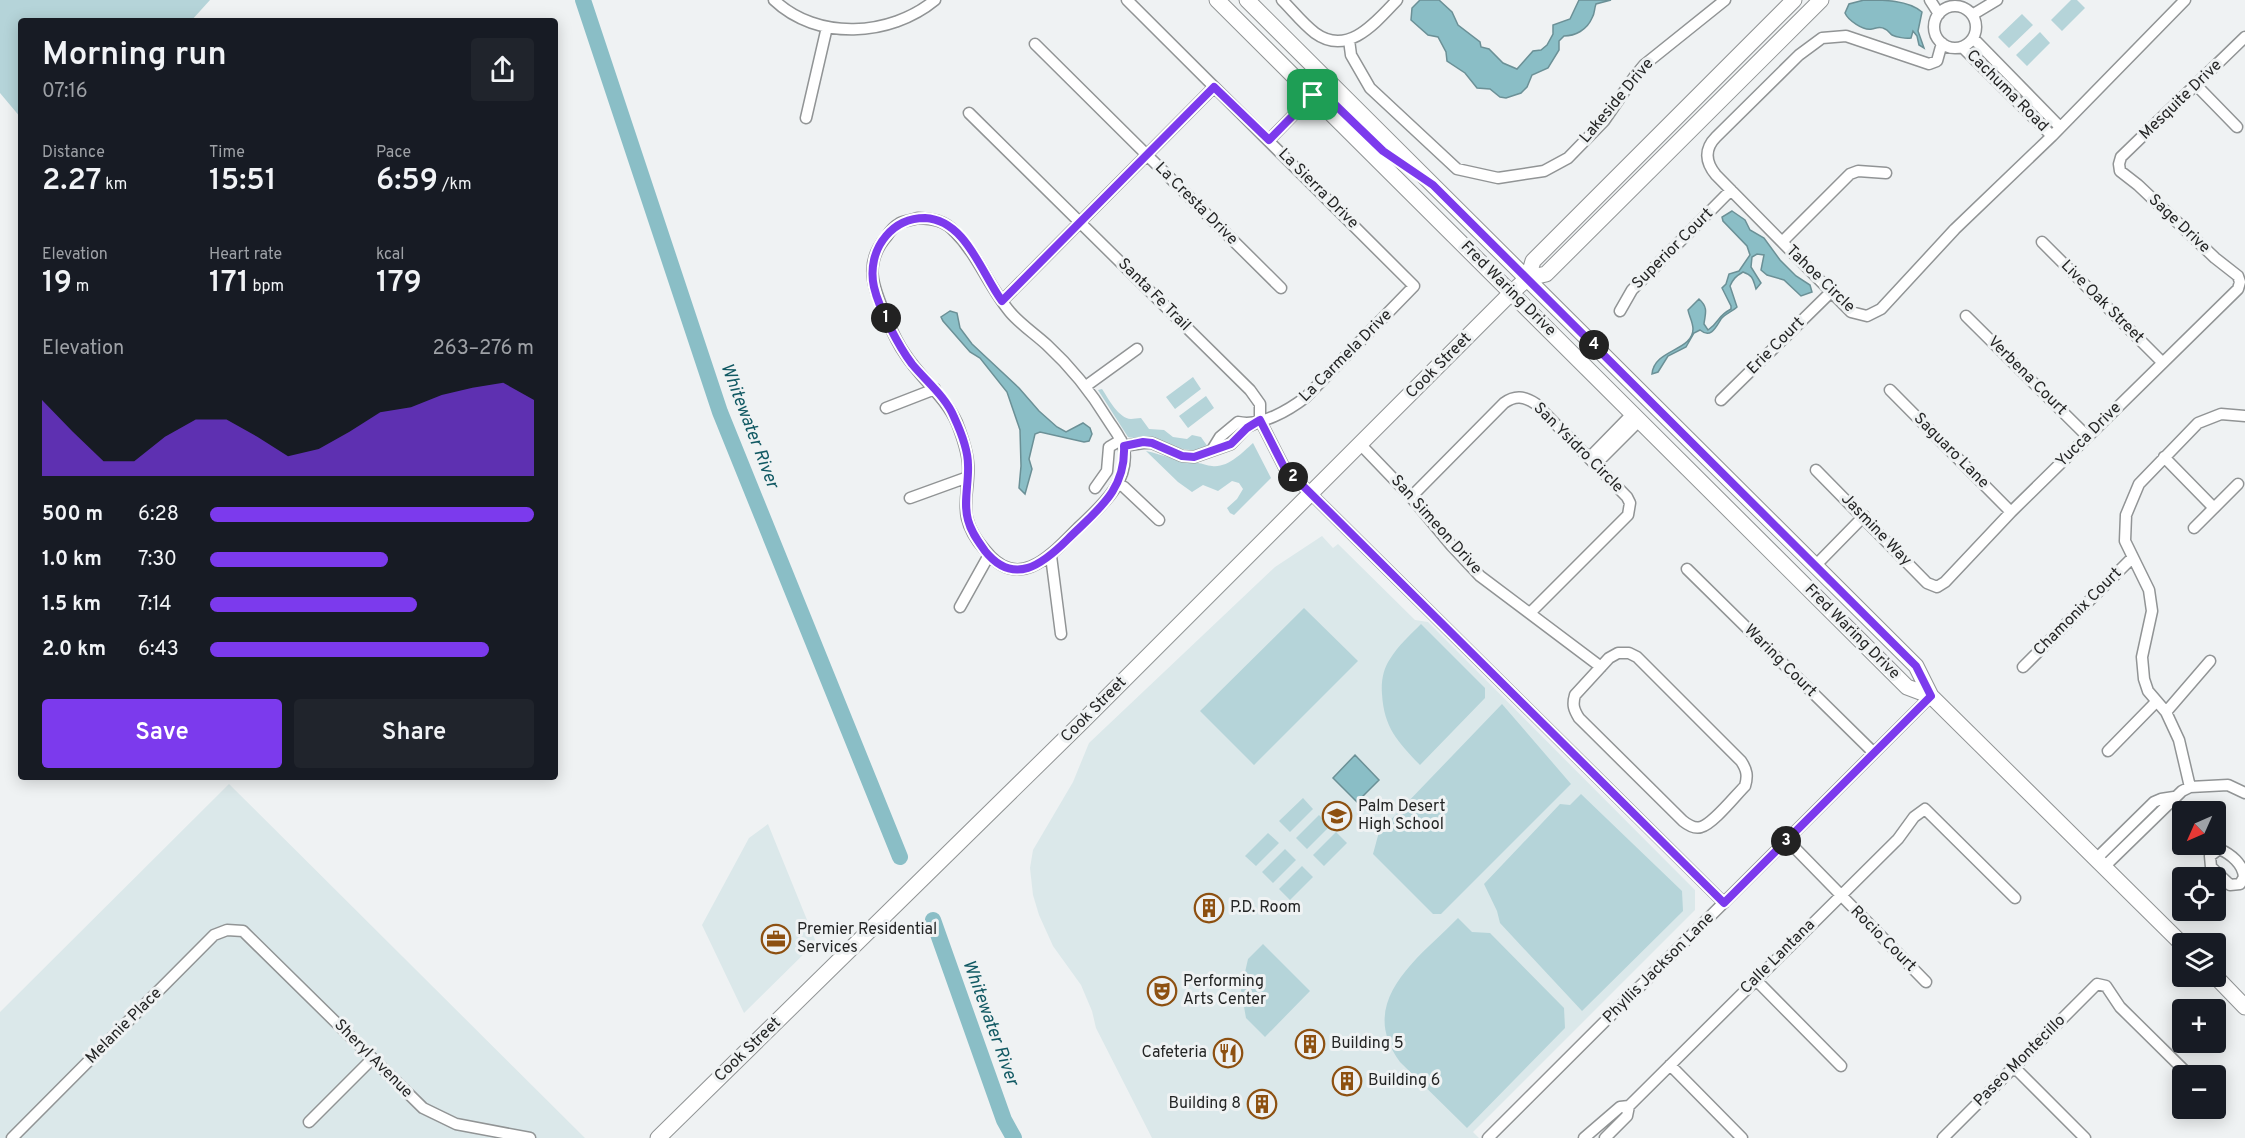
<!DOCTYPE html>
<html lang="en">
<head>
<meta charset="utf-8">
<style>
  :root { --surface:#171b24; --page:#20242c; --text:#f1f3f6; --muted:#9ea1a6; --accent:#7c3aed }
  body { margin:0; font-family:Overpass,sans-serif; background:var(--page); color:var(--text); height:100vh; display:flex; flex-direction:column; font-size:22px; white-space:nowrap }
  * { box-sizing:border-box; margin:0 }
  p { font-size:20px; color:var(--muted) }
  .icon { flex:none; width:33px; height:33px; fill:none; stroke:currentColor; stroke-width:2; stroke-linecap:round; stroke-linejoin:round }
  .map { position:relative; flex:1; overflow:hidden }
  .sheet { position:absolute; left:18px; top:18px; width:540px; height:762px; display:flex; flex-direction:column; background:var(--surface); border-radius:6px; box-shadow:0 3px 15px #0003 }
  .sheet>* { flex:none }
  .needle { width:39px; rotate:225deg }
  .tools { position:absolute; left:2172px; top:801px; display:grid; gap:12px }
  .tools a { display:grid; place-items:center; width:54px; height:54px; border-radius:6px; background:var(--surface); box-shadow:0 3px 15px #0003; font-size:30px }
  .pin { position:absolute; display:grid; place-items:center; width:51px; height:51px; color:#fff; margin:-26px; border-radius:12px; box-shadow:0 3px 9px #0006 }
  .km { position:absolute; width:30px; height:30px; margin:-15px; border-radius:50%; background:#222; color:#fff; font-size:16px; line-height:30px; text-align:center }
  .round { display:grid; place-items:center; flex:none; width:63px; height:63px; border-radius:6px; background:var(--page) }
  .summary { display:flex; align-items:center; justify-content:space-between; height:102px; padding:0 24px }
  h1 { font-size:33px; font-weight:600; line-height:45px }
  .metrics { display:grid; grid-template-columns:repeat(3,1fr); gap:9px; height:102px; padding:6px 24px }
  .metrics div { display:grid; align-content:center }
  .metrics b { font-size:30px; font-weight:600 }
  .metrics small { font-size:16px; font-weight:400 }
  .metrics p { font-size:16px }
  .chart { height:168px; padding:12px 24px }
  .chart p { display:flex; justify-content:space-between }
  .chart svg { width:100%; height:108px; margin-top:6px; fill:var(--accent); opacity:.7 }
  .button { display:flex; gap:12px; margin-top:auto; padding:12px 24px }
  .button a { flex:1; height:69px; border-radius:6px; background:var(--accent); color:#fff; font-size:24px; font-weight:600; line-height:69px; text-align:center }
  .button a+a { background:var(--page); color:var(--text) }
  ul { padding:0 24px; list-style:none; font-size:20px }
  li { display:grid; grid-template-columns:96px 72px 1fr; align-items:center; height:45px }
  li i { height:15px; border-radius:8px; background:var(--accent) }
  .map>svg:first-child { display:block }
</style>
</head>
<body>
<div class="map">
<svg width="2245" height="1138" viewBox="0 0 2245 1138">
  <rect width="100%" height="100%" fill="#eff2f3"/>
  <path fill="#dbe8ea" d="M 1322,536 L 1333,548 L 1338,544 L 1415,620 L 1428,622 L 1695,890 L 1695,910 L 1473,1132 L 1479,1138 L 1152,1138 L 1096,1028 L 1092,1011 L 1081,985 L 1053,946 L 1039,915 L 1033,895 L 1030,868 L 1033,850 L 1073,782 L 1089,743 L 1275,567 Z
    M 229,784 L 585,1138 L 0,1138 L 0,1012 Z
    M 768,824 L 816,942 L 744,1013 L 702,925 L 749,838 Z"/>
  <path fill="#b5d4d9" d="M 0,0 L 210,0 L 191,21 L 21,21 L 21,118 L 0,93 Z
    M 2071,0 L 2077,0 L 2085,8 L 2062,31 L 2051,20 Z
    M 2022,14 L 2033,25 L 2009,48 L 1998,37 Z
    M 2040,32 L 2050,43 L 2027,66 L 2016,55 Z
    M 1193,377 L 1201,389 L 1175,409 L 1166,397 Z
    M 1102,389 C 1108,398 1119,419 1131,419 C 1134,419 1137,418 1141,418 L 1149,429 L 1164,430 L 1173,437 L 1187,439 L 1192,435 L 1201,437 L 1208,447 C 1186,457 1169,441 1148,438 C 1141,437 1135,439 1128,437 L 1098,390 Z
    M 1206,396 L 1214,408 L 1188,428 L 1179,416 Z
    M 1253,443 L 1271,478 L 1234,515 L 1230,513 L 1227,508 L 1237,499 L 1243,489 L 1239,483 L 1232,481 L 1218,491 L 1203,485 L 1192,492 L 1178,482 L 1146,451 C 1164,455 1179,462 1198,463 C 1202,463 1207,466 1212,466 C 1228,468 1242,453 1253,443 Z
    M 1304,608 L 1358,661 L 1254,765 L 1200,711 Z
    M 1421,624 L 1485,688 L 1485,698 L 1420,765 C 1398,742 1384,728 1382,694 C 1381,682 1383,669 1390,659 C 1398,646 1410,635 1421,624 Z
    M 1502,704 L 1571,784 L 1441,914 L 1433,914 L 1373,854 L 1379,832 Z
    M 1581,794 L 1682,891 L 1683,911 L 1582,1011 L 1500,923 L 1497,911 L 1484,884 L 1560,804 L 1570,805 Z
    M 1303,798 L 1313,809 L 1290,832 L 1279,821 Z
    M 1319,815 L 1330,826 L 1307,849 L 1296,838 Z
    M 1336,832 L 1347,843 L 1324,866 L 1313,855 Z
    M 1268,833 L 1279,843 L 1256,866 L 1245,856 Z
    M 1285,849 L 1296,860 L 1273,883 L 1262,872 Z
    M 1302,866 L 1313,877 L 1290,900 L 1279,889 Z
    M 1458,918 L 1472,932 L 1490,933 L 1564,1008 L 1565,1028 L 1467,1128 L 1400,1062 C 1355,1001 1419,958 1458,918 Z
    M 1263,944 L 1310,991 L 1265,1037 L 1246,1018 L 1241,990 L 1248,959 Z"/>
  <path fill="#8abec6" stroke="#6b9096" stroke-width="1.5" d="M 1420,0 L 1439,0 L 1452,12 L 1458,25 L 1480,42 L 1481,47 L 1489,49 L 1503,63 L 1517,69 L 1533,51 L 1541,50 L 1547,45 L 1553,34 L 1553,25 L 1570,19 L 1579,0 L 1611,0 L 1596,4 C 1594,9 1595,14 1592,18 C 1587,30 1575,36 1564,36 L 1559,41 L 1559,50 L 1548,68 L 1532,75 L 1527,87 L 1521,93 L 1506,98 L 1500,97 L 1490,89 L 1477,88 L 1465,73 L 1447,61 L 1446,52 L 1438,37 L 1428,35 L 1411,20 L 1412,8 Z
    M 1864,0 C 1884,0 1908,0 1922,12 L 1918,31 L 1924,48 L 1919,45 L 1917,36 L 1913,31 L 1911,38 C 1906,39 1896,37 1892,35 C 1890,34 1888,30 1885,29 C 1880,26 1877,28 1872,29 C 1863,31 1848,20 1845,13 L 1849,4 Z
    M 1732,211 L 1745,220 L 1750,230 L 1764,238 L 1780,260 L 1796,276 L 1810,285 L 1812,292 L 1801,296 L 1784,280 L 1767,275 L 1761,270 L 1764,255 L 1757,254 L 1752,257 L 1751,267 L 1761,283 L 1756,289 C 1753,280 1754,276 1743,272 C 1736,276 1733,279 1730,286 L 1737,307 C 1733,311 1725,314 1721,319 C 1716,327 1711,339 1700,330 L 1694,333 L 1686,347 L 1668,356 L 1658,372 L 1652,374 C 1654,349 1693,351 1693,329 C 1693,322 1689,316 1688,310 L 1699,299 C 1709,308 1705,314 1704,324 L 1708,330 C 1720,322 1716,317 1731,309 L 1731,306 L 1722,288 L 1726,284 L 1729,274 L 1739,271 L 1750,255 L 1747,246 L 1723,221 L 1722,217 Z
    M 950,311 L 957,313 L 960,328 L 972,344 L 1019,388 L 1039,411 L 1057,427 L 1066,432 L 1083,423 L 1090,428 L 1092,434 L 1089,441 L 1084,442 L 1040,432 L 1035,434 L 1029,459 L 1032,469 L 1025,494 L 1019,488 L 1021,466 L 1020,430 L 1007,392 L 980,358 L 970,352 L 943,321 L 941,317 Z
    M 1355,755 L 1379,780 L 1357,802 L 1333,778 Z"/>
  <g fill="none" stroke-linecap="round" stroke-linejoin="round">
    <path stroke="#8abec6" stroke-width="16" d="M 583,0 L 720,412 L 900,857
      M 933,920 L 1004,1120 L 1014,1138"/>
    <g stroke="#919495" stroke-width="13">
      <path id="minor" d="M 774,0 C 817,41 890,37 935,0
        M 1127,0 L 1414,286 L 1306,397 C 1289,410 1261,427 1238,422 L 1220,437 L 1212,450
        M 1282,0 C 1293,11 1303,24 1315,33 C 1348,57 1376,22 1397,0
        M 1930,0 L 1939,14
        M1934 27a21 21 0 1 1 42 0a21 21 0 1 1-42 0Z
        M 1972,15 L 1997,0
        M 1973,38 L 2060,127
        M 1349,40 L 1351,55 L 1370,88 L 1457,169 L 1498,178 L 1544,171 L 1568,158 L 1604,121 L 1635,76 L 1644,65 L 1725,0
        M 1942,43 L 1937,61 L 1929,64 L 1846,36 L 1822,38 L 1799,55 L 1716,137 C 1704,149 1705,162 1716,175 L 1851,312 L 1867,316 L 1881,309 L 1955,229 L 2052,136 L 2185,0
        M 1035,44 L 1281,288
        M 1962,47 L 2052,136
        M 2197,86 L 2237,127
        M 969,113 L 1250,390 L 1260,404 L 1260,420 L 1284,467 L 1724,903
        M 806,118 L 827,27
        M 1269,140 L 1313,95
        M 918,218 C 933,219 944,220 955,232 C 978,255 989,287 1010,312 C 1020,324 1035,334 1047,345 C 1072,368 1091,392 1108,420 C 1113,428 1122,439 1124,448 C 1130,483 1100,507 1078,528 C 1051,555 1019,593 985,550 C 977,541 970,531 967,518 C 963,500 970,482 968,463 C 967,450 962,436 957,423 C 945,396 921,379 905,354 C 897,343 891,329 886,317 C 873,287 863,263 887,236 C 890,231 895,226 900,223 C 905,221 912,220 918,218 Z
        M 1782,242 L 1850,174 L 1858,171 L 1886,173
        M 2042,242 L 2162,362
        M 1002,301 L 1214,87
        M 1620,311 L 1632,290 L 1731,190
        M 1966,316 L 2087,436
        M 1086,386 L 1137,349
        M 1890,390 L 2011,512
        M 1721,400 L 1831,292
        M 886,408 L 935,389
        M 1361,445 L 1411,497 L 1451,545 L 1480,576 L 1601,667
        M 1124,446 L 1143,443 L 1152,443 L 1182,456 L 1194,457 L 1231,444 L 1247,427 L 1254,424
        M 1590,457 L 1633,413
        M 2164,457 L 2214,508
        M 1596,464 L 1640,420
        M 1816,470 L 1927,583 L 1937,587 L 1945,582 L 2011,512 L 2238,289 L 2240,282 L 2238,276 L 2215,258 L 2138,185 L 2120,171 L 2119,164 L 2121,157 L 2245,37
        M 1118,484 L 1124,487 L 1159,520
        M 1095,488 L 1107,471 L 1109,447 L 1121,440
        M 1411,497 L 1504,403 C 1515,395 1524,396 1536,404 L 1627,497 L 1630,503 L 1628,515 L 1530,613
        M 910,498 L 968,477
        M 2194,528 L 2238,484
        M 1051,556 L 1061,634
        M 1816,565 L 1864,516
        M 1687,569 L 1874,753
        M 960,607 L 989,555
        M 1618,653 L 1629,653 L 1637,657 L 1741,761 C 1747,770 1748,776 1745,786 C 1735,796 1713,824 1701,827 C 1695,829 1688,825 1683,821 L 1579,718 C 1574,710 1572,705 1575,695 L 1609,658 Z
        M 2023,667 L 2132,558
        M 2166,712 L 2210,661
        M 2108,751 L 2156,702
        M 2190,787 L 2179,740 L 2166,712 L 2148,691 L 2144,679 L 2142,657 L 2152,611 L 2149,590 L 2125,541 L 2126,515 L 2139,484 L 2198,423 L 2221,414 L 2245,416
        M 1787,840 L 1926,982
        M 2219,849 C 2231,854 2243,864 2244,877 L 2240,884 L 2230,885 L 2211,867 L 2210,856 Z
        M 2097,858 L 2154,802 L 2161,799 L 2174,797
        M 2105,866 L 2182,791 L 2190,787 L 2228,785 L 2245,793
        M 1755,979 L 1841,1066
        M 1670,1065 L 1742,1138
        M 2014,1067 L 2085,1138
        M 309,1122 L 372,1059
        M 12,1138 L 214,935 L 227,930 L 243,931 L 423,1108 L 456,1124 L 530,1138
        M 1488,1138 L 1931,696
        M 1584,1138 L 1620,1107 L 1629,1106
        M 1605,1138 L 1627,1116 L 1629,1106 L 1898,839 L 1914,817 L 1925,809 L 2015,898
        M 1943,1138 L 2097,984 L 2106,986 L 2120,1007 L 2190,1076"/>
    </g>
    <g stroke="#919495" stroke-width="17">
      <path id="secondary" d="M 1217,0 L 1907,687 L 1931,696
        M 1247,0 L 1916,666 L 1931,696 L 2182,944
        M 1528,278 L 1533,261 L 1794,0
        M 2215,976 L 2245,1007
        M 658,1138 L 1085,719 L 1512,292 L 1528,278 L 1546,274 L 1821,0"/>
    </g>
    <use href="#minor" stroke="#fff" stroke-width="10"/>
    <use href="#secondary" stroke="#fff" stroke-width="15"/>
  </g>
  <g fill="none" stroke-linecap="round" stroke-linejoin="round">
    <g stroke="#fff" stroke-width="12">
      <path id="route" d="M 1214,87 L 1269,140 L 1313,95 L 1318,93 L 1325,95 L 1383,151 L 1433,185 L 1916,666 L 1931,696 L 1724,903 L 1284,467 L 1260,420 L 1247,428 L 1231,444 L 1194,457 L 1182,456 L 1152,443 L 1143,442 L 1124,446 C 1126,491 1097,510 1068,539 C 1043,564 1014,587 985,551 C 978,541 971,532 968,520 C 963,502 969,483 968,465 C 968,449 961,432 954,417 C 946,397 926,381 912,364 C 899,347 879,309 874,287 C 870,269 874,250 886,236 C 896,224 909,218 925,218 C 966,220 981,273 1002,301 Z"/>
    </g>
    <use href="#route" stroke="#7c3aed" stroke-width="8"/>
  </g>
  <defs>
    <g id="school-ring" transform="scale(1.5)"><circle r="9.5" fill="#eff2f3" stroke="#8d5011" stroke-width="1.5"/><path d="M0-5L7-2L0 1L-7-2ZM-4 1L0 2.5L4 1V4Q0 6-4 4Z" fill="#8d5011"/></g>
    <g id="building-ring" transform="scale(1.5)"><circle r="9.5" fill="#eff2f3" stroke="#8d5011" stroke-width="1.5"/><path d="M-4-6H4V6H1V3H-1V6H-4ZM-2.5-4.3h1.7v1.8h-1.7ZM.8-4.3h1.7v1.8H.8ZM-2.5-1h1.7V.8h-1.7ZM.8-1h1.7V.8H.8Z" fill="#8d5011"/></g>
    <g id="office-ring" transform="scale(1.5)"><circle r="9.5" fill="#eff2f3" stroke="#8d5011" stroke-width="1.5"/><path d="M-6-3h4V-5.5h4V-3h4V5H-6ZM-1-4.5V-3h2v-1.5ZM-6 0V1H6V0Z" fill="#8d5011"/></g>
    <g id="theatre-ring" transform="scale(1.5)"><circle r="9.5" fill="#eff2f3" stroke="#8d5011" stroke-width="1.5"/><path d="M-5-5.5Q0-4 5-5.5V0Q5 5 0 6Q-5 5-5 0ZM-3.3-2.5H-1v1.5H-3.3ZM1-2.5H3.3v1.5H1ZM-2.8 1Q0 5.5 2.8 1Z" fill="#8d5011"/></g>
    <g id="restaurant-ring" transform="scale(1.5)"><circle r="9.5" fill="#eff2f3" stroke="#8d5011" stroke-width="1.5"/><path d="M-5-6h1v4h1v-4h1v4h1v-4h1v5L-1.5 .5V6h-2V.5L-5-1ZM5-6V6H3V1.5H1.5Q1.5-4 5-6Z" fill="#8d5011"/></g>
  </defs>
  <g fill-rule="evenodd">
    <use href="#school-ring" x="1337" y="816"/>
    <use href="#building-ring" x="1209" y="908"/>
    <use href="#office-ring" x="776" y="939"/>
    <use href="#theatre-ring" x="1162" y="991"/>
    <use href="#building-ring" x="1310" y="1044"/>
    <use href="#restaurant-ring" x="1228" y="1053"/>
    <use href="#building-ring" x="1347" y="1081"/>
    <use href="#building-ring" x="1262" y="1104"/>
  </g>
  <g text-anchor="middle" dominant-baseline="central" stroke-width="6" stroke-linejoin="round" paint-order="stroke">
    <g font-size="16" fill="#242525" stroke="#eff2f3">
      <text transform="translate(2007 91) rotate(45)">Cachuma Road</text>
      <text transform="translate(2181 100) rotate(-44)">Mesquite Drive</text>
      <text transform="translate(1617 101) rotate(-50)">Lakeside Drive</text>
      <text transform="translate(1318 189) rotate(45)">La Sierra Drive</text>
      <text transform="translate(1196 204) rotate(45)">La Cresta Drive</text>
      <text transform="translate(2179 224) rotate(43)">Sage Drive</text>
      <text transform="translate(1673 249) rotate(-45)">Superior Court</text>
      <text transform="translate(1820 279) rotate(44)">Tahoe Circle</text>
      <text transform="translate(1508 289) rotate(45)">Fred Waring Drive</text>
      <text transform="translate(1154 295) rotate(45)">Santa Fe Trail</text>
      <text transform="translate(2102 302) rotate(45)">Live Oak Street</text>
      <text transform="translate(1776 346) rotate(-45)">Erie Court</text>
      <text transform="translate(1346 356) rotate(-45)">La Carmela Drive</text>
      <text transform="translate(1439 366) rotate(-45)">Cook Street</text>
      <text transform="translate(2027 376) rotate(45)">Verbena Court</text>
      <text transform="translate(2089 435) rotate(-45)">Yucca Drive</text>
      <text transform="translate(1578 448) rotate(45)">San Ysidro Circle</text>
      <text transform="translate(1951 451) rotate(45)">Saguaro Lane</text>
      <text transform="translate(1436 525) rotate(48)">San Simeon Drive</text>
      <text transform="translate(1876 530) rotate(46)">Jasmine Way</text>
      <text transform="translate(2078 612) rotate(-45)">Chamonix Court</text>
      <text transform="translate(1852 632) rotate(45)">Fred Waring Drive</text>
      <text transform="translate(1780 661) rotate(45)">Waring Court</text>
      <text transform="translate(1094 710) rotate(-45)">Cook Street</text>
      <text transform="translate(1883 939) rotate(45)">Rocio Court</text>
      <text transform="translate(1778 957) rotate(-45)">Calle Lantana</text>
      <text transform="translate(1659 968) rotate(-45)">Phyllis Jackson Lane</text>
      <text transform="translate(124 1026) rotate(-45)">Melanie Place</text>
      <text transform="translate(748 1050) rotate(-44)">Cook Street</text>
      <text transform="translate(373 1059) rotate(45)">Sheryl Avenue</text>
      <text transform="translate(2020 1061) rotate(-45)">Paseo Montecillo</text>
    </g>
    <g font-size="16" fill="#242525" stroke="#eff2f3" text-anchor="start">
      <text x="1358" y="807">Palm Desert<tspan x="1358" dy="18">High School</tspan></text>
      <text x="1230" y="908">P.D. Room</text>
      <text x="797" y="930">Premier Residential<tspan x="797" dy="18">Services</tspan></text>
      <text x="1183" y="982">Performing<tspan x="1183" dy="18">Arts Center</tspan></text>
      <text x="1331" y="1044">Building 5</text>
      <text x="1207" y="1053" text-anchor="end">Cafeteria</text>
      <text x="1368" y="1081">Building 6</text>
      <text x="1241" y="1104" text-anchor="end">Building 8</text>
    </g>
    <g font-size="18" font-style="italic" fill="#115963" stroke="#eff2f3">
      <text transform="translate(749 426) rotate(69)">Whitewater River</text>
      <text transform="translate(990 1023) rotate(70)">Whitewater River</text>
    </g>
  </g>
</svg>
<div class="tools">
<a><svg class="needle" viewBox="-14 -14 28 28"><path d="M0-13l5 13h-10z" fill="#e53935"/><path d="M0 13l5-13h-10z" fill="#9ea1a6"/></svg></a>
<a><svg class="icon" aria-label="locate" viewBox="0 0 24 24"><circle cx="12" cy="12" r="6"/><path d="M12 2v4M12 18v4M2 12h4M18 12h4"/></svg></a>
<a><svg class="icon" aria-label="layers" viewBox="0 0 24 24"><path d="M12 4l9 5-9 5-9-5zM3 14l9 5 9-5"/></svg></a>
<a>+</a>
<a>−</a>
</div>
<div class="pin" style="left:1313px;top:95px;background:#1e9e55"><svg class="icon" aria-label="arrive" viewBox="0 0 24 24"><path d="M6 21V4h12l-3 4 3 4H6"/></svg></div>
<b class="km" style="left:886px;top:318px">1</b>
<b class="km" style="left:1293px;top:477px">2</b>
<b class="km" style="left:1786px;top:841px">3</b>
<b class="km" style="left:1594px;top:345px">4</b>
<section class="sheet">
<div class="summary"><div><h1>Morning run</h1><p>07:16</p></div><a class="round"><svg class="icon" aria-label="share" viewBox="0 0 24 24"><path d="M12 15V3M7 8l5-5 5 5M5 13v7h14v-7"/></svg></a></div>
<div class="metrics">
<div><p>Distance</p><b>2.27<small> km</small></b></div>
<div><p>Time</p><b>15:51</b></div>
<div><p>Pace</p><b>6:59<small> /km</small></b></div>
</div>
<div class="metrics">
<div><p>Elevation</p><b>19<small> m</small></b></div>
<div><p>Heart rate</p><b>171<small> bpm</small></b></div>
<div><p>kcal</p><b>179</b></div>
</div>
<div class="chart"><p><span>Elevation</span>263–276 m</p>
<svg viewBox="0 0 160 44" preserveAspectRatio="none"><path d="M0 44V13L10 26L20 38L30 38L40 28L50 21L60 21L70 28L80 36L90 33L100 26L110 18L120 16L130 11L140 8L150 6L160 13V44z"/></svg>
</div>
<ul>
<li><b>500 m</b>6:28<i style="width:100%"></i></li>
<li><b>1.0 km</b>7:30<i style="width:55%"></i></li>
<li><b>1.5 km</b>7:14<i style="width:64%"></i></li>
<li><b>2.0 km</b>6:43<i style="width:86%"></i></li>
</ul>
<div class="button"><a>Save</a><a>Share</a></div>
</section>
</div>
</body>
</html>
